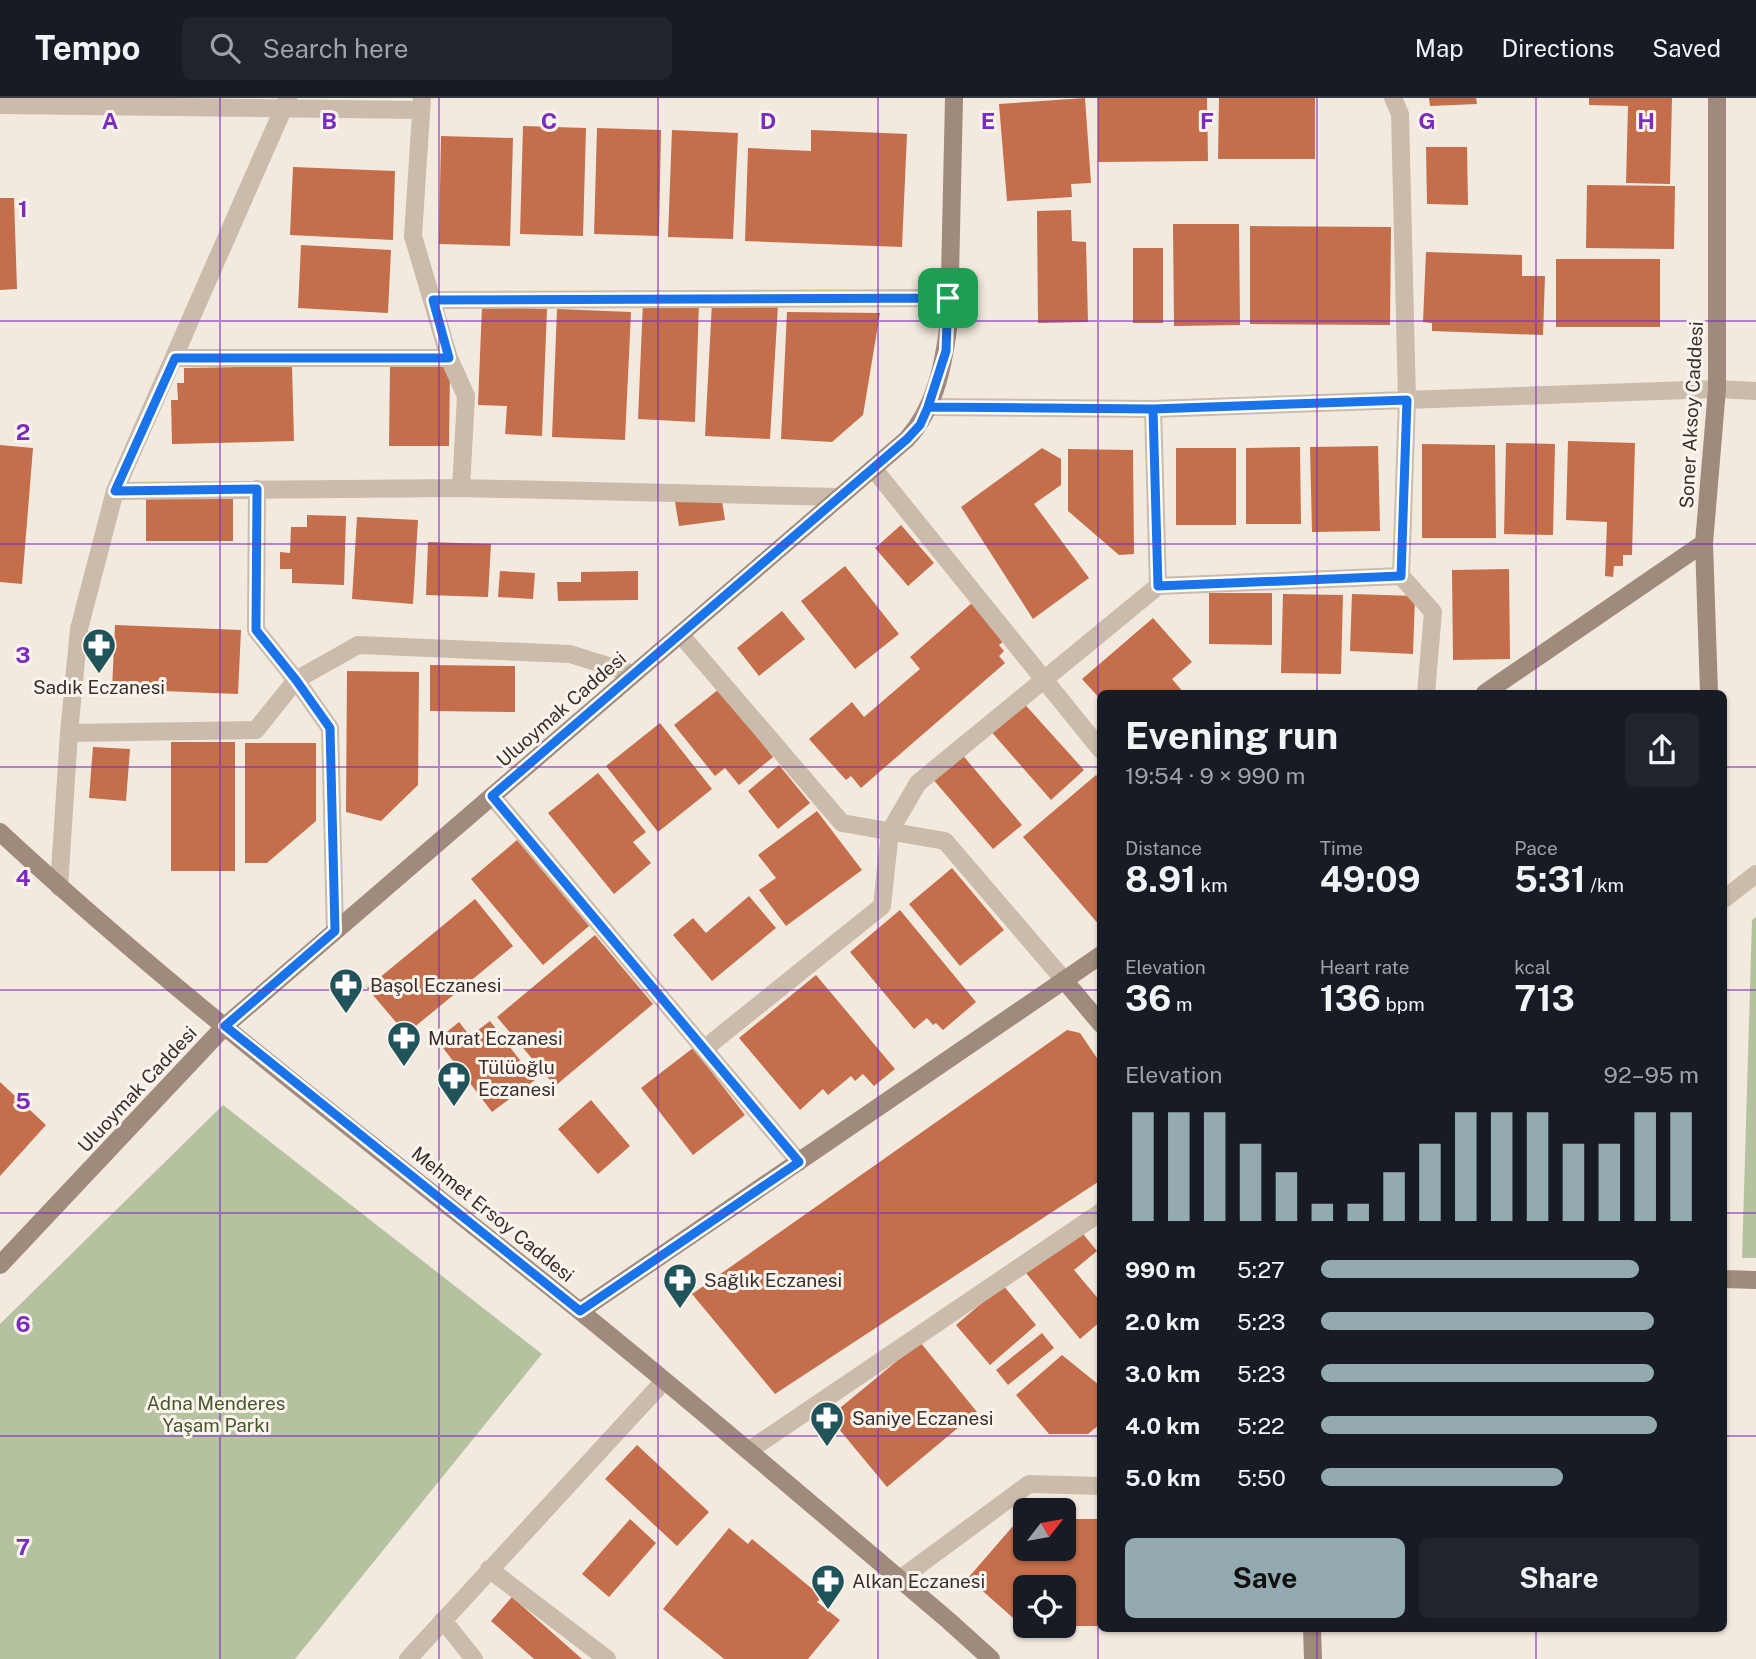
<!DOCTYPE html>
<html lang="en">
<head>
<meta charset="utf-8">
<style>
  :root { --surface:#171b24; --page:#20242c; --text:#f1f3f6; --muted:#9ea1a6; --line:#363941; --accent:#93abb0 }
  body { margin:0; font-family:"Public Sans",sans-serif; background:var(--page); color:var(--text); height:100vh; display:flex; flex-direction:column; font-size:26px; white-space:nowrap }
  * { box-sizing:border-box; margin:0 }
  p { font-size:23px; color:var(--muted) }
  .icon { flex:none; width:38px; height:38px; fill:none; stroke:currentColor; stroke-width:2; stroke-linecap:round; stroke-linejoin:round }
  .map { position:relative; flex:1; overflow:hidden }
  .details { position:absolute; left:1097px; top:592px; width:630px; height:942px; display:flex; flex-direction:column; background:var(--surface); border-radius:10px; box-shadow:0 2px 5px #0004 }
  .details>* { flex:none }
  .needle { width:46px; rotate:59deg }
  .tools { position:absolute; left:1013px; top:1400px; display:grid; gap:14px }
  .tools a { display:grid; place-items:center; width:63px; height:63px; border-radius:10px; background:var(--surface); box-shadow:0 2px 5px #0004; font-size:35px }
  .pin { position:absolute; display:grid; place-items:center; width:60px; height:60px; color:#fff; margin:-30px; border-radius:14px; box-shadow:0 4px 10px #0006 }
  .round { display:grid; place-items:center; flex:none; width:74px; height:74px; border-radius:10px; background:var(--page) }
  .overview { display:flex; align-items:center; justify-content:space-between; height:119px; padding:0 28px }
  h1 { font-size:38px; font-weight:700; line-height:52px }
  .figures { display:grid; grid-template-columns:repeat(3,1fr); gap:10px; height:119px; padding:7px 28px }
  .figures div { display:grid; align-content:center }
  .figures b { font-size:35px; font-weight:700 }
  .figures small { font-size:19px; font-weight:400 }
  .figures p { font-size:19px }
  .chart { height:196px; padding:14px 28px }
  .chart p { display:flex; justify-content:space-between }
  .chart svg { width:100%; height:126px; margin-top:7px; stroke:var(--accent); stroke-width:6 }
  .primary-button { display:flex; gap:14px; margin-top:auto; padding:14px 28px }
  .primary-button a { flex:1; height:80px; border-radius:10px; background:var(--accent); color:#111; font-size:28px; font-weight:700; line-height:80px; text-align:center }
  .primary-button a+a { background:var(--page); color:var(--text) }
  ul { padding:0 28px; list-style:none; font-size:23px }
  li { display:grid; grid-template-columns:112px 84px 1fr; align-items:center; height:52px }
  li i { height:18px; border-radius:9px; background:var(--accent) }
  header { display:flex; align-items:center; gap:42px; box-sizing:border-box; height:98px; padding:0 35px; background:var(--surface); border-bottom:2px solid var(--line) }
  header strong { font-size:33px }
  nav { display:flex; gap:38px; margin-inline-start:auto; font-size:24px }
  .search { width:490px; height:63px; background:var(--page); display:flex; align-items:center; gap:18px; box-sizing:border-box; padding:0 24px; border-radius:10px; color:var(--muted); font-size:26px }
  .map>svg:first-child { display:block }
</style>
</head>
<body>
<header>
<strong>Tempo</strong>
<div class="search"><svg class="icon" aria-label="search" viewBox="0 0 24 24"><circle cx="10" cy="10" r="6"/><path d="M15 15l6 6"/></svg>Search here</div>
<nav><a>Map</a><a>Directions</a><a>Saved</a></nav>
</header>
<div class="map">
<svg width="1756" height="1561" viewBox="0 0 1756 1561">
  <rect width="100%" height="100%" fill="#f3eadf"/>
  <path fill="#b5c29f" d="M 1756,819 L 1756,1160 L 1742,1160 L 1752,822 Z
    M 223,1007 L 542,1256 L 295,1561 L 0,1561 L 0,1226 Z"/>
  <path fill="#c46e4b" d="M 1085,0 L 1091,85 L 1071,86 L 1072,99 L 1007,103 L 999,6 Z
    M 1098,0 L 1207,0 L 1208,63 L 1098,64 Z
    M 1219,0 L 1315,0 L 1315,61 L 1218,61 Z
    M 1429,0 L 1476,0 L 1477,6 L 1430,8 Z
    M 1589,0 L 1672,0 L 1670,86 L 1626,85 L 1628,8 L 1589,7 Z
    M 523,28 L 586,30 L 583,138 L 520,136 Z
    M 597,30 L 661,32 L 659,138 L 594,136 Z
    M 672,32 L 738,35 L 733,141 L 668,139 Z
    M 811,32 L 907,36 L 902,149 L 745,143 L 748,50 L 811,53 Z
    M 441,38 L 513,40 L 510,148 L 439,146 Z
    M 1426,49 L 1467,49 L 1468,107 L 1427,106 Z
    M 293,69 L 395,73 L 393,142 L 290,137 Z
    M 1587,87 L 1675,88 L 1674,151 L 1586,150 Z
    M 0,100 L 14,100 L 17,191 L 0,192 Z
    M 1071,112 L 1072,143 L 1086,144 L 1088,224 L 1038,225 L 1037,113 Z
    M 1173,126 L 1239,126 L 1240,227 L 1174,228 Z
    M 1250,128 L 1391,129 L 1390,227 L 1250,226 Z
    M 301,147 L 391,152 L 388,215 L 298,210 Z
    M 1133,150 L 1163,150 L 1163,225 L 1133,225 Z
    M 1426,154 L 1522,157 L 1522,178 L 1545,178 L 1543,237 L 1432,233 L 1432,225 L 1423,224 Z
    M 1556,161 L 1660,161 L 1660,229 L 1556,229 Z
    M 643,203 L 699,205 L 695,324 L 638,321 Z
    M 712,204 L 778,207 L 770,341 L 705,338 Z
    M 482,208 L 547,211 L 542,338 L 505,336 L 507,308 L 478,307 Z
    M 557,211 L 631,214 L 625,342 L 552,339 Z
    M 787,214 L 880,215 L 863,317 L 832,344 L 781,341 Z
    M 292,268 L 294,343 L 172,346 L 171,302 L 178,302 L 177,285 L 184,285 L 184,270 Z
    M 390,268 L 450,269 L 449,348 L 389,348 Z
    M 1568,343 L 1635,345 L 1632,457 L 1623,457 L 1623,468 L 1614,468 L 1613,479 L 1605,478 L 1607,424 L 1566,422 Z
    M 1506,345 L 1555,346 L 1553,437 L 1504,436 Z
    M 1422,346 L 1495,347 L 1496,440 L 1422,440 Z
    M 0,347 L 33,350 L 22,486 L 0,484 Z
    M 1378,348 L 1380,433 L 1312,434 L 1310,349 Z
    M 1300,349 L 1301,426 L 1246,426 L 1246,350 Z
    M 1042,350 L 1061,361 L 1061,387 L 1034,406 L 1089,480 L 1033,521 L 961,409 Z
    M 1176,350 L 1236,350 L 1236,427 L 1176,427 Z
    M 1068,351 L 1133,352 L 1134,456 L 1119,457 L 1068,413 Z
    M 146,393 L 233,394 L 233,443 L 146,443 Z
    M 721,397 L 725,422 L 679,428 L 675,404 Z
    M 307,417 L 346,418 L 344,487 L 292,485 L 292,471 L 280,471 L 280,454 L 290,455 L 291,429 L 307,429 Z
    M 357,419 L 418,422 L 413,506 L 352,501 Z
    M 901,427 L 934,465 L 908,488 L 875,450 Z
    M 428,444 L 491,446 L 488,499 L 426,497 Z
    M 845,468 L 899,536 L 855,571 L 801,503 Z
    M 1509,471 L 1510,561 L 1453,562 L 1452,472 Z
    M 500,473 L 535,475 L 533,501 L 498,499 Z
    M 638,473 L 638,502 L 558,503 L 557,484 L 581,484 L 581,474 Z
    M 1209,495 L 1272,495 L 1272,547 L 1209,546 Z
    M 1283,496 L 1343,497 L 1341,576 L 1281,575 Z
    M 1352,496 L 1415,498 L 1413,556 L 1350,553 Z
    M 973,504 L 1006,541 L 999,547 L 1004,553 L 999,558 L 1005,565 L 861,690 L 851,678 L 846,682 L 809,641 L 852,604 L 864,619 L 920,571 L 910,559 Z
    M 782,513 L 805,541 L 759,578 L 737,550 Z
    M 1153,520 L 1192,564 L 1172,581 L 1184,595 L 1101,595 L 1101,602 L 1082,581 Z
    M 115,527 L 241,532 L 238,596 L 112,591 Z
    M 430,567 L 515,568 L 515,614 L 430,613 Z
    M 347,573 L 419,574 L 418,687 L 381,723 L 346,714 Z
    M 719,591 L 773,659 L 739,687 L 725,670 L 715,678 L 674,627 Z
    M 1020,601 L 1084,672 L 1051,702 L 988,630 Z
    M 660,625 L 712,691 L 658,734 L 606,668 Z
    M 171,644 L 235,644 L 235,773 L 171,773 Z
    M 245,645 L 316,645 L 316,723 L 267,765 L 245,765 Z
    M 93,649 L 130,651 L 126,703 L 89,700 Z
    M 960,654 L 1022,727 L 993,751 L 931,679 Z
    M 779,667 L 810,705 L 778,731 L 748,693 Z
    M 598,675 L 646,734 L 633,744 L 651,765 L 614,796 L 548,715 Z
    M 1096,677 L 1101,682 L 1101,829 L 1023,739 Z
    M 817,713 L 862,772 L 786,828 L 759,792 L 776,780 L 758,757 Z
    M 517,742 L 589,828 L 543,867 L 471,781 Z
    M 952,770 L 1004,832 L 960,868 L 909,806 Z
    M 749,798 L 776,830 L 712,883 L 673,837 L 693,820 L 706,835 Z
    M 475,801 L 513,848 L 406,936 L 367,890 Z
    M 900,812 L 976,904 L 943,932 L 936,925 L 933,927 L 927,920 L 914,931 L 850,854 Z
    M 595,837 L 653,906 L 555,988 L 497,919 Z
    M 816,877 L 895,971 L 874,988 L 863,976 L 855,983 L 851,978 L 828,997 L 823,991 L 800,1012 L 739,940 Z
    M 490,923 L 535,982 L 492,1014 L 437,942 L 459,924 L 470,938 Z
    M 1067,932 L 1080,935 L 1101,966 L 1101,1082 L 775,1296 L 692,1196 Z
    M 693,950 L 745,1017 L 693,1057 L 641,990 Z
    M 0,984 L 46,1027 L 0,1078 Z
    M 591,1002 L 630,1048 L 598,1076 L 558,1031 Z
    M 1079,1131 L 1097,1153 L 1074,1172 L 1101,1204 L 1101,1223 L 1080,1241 L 1026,1175 Z
    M 1003,1187 L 1036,1227 L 990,1267 L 956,1227 Z
    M 1042,1235 L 1054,1250 L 1008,1287 L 996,1272 Z
    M 920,1244 L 977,1314 L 887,1389 L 829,1319 Z
    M 1062,1257 L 1099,1287 L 1099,1327 L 1088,1336 L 1049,1336 L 1016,1297 Z
    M 637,1347 L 709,1414 L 677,1448 L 605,1381 Z
    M 1020,1420 L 1026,1420 L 1026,1451 L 1064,1451 L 1064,1421 L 1101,1421 L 1101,1528 L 1064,1528 L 1064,1489 L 1026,1489 L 1026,1527 L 1021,1527 L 968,1480 Z
    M 630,1421 L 656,1445 L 609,1499 L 582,1476 Z
    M 729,1430 L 748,1446 L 752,1441 L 822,1499 L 817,1504 L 840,1522 L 808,1561 L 724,1561 L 663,1511 Z
    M 512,1499 L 582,1561 L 534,1561 L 491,1523 Z"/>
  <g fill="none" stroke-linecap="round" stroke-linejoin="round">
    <path stroke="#cbbbab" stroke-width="18" d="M 422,0 L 413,138 L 449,260 L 466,298 L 461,390
      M 1393,0 L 1400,16 L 1407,302 L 1401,478 L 1433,514 L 1426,595
      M 0,7 L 421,12
      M 433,202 L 948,200
      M 175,260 L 449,260
      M 928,309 L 1153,311 L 1717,291 L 1756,293
      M 873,370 L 1101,652
      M 257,391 L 256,532 L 296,582 L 330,630 L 335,833
      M 115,393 L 461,390 L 840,399
      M 1158,488 L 1401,478
      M 680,536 L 842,725 L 945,743 L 1064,882
      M 69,635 L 256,632 L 296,582 L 358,547 L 570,556 L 634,576
      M 492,698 L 799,1064
      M 59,789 L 69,635 L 79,531 L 115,393 L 288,0
      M 1724,801 L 1756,776
      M 704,951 L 882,808 L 890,733 L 918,685 L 1158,488 L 1153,311
      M 748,1353 L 1101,1114
      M 489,1471 L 607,1561
      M 900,1481 L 1029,1386 L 1101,1388
      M 443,1522 L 474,1561
      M 408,1561 L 664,1283"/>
    <path stroke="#9f8a7c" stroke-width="18" d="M 1485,595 L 1704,445
      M 1709,595 L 1704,445 L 1717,291 L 1717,0
      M 0,734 C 171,893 358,1035 540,1181 C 679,1292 813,1408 949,1523 L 991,1561
      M 1064,882 L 1101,926
      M 0,1167 L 225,928 L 907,341 C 936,309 944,265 949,223 L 954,0
      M 1724,1181 L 1756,1182
      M 580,1213 L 1101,857
      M 1312,1530 L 1313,1561"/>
  </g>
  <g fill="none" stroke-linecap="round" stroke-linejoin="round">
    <g stroke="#fff" stroke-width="14">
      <path id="route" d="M 948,200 L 433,202 L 449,260 L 175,260 L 115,393 L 257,391 L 256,532 L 296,582 L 330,630 L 335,833 L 225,928 L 580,1213 L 799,1064 L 492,698 L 907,341 L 920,327 L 928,309 L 1153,311 L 1158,488 L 1401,478 L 1407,302 L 1153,311 L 928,309 L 946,253 L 948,200"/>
    </g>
    <use href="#route" stroke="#1a73e8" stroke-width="9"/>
  </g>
  <path fill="none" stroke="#7b2cbf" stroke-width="2" stroke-opacity="0.55" d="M 220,0 L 220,1561M 439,0 L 439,1561M 658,0 L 658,1561M 878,0 L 878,1561M 1098,0 L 1098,1561M 1317,0 L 1317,595M 1536,0 L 1536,595M 0,223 L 1756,223M 0,446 L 1756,446M 0,669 L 1101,669M 1724,669 L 1756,669M 0,892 L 1101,892M 1724,892 L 1756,892M 0,1115 L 1101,1115M 1724,1115 L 1756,1115M 0,1338 L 1101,1338M 1724,1338 L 1756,1338M 1317,1530 L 1317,1561M 1536,1530 L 1536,1561"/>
  <defs>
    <g id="pharmacy-pin" transform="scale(1.75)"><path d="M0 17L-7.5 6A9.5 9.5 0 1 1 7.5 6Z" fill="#20545a" stroke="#faf4ec"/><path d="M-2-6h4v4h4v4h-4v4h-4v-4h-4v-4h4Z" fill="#fff"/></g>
  </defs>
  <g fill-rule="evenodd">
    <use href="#pharmacy-pin" x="99" y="547"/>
    <use href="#pharmacy-pin" x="346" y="887"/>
    <use href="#pharmacy-pin" x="404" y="940"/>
    <use href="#pharmacy-pin" x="454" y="980"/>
    <use href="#pharmacy-pin" x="680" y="1182"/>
    <use href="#pharmacy-pin" x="827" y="1320"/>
    <use href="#pharmacy-pin" x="828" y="1483"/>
  </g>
  <g text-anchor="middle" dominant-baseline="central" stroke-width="6" stroke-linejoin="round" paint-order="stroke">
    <g font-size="19" fill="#392f2a" stroke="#faf4ec">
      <text transform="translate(1691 317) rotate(-87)">Soner Aksoy Caddesi</text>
      <text transform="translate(561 611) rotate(-41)">Uluoymak Caddesi</text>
      <text transform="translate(137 991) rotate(-47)">Uluoymak Caddesi</text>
      <text transform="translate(493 1116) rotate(39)">Mehmet Ersoy Caddesi</text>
    </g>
    <g font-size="19" fill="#392f2a" stroke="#faf4ec" text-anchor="start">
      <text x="99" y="589" text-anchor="middle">Sadık Eczanesi</text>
      <text x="370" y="887">Başol Eczanesi</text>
      <text x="428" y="940">Murat Eczanesi</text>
      <text x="478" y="969">Tülüoğlu<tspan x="478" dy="22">Eczanesi</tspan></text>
      <text x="704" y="1182">Sağlık Eczanesi</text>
      <text x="852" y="1320">Saniye Eczanesi</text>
      <text x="852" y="1483">Alkan Eczanesi</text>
    </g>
    <g font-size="19" fill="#46572e" stroke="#faf4ec">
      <text x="216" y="1305">Adna Menderes<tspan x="216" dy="22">Yaşam Parkı</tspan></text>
    </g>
  </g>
  <g font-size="23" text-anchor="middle" font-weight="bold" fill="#7b2cbf" stroke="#faf4ec" stroke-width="6" stroke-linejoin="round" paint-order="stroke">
    <text x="110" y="31">A</text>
    <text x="329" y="31">B</text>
    <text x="549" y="31">C</text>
    <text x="768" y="31">D</text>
    <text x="988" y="31">E</text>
    <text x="1207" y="31">F</text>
    <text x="1427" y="31">G</text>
    <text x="1646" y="31">H</text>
    <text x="23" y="119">1</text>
    <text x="23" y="342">2</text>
    <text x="23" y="565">3</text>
    <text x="23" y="788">4</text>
    <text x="23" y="1011">5</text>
    <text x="23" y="1234">6</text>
    <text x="23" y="1457">7</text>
  </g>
</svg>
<div class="tools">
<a><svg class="needle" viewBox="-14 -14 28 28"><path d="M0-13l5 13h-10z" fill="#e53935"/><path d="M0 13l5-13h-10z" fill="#9ea1a6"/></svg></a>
<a><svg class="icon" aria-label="locate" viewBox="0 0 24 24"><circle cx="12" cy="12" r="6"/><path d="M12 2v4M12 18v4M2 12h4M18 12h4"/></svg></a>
</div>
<div class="pin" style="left:948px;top:200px;background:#1e9e55"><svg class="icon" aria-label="arrive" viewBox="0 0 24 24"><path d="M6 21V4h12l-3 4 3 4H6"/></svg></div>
<section class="details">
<div class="overview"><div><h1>Evening run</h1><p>19:54 · 9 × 990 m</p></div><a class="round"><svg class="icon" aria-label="share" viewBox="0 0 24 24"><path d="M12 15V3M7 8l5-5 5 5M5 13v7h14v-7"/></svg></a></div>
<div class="figures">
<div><p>Distance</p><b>8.91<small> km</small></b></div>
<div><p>Time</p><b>49:09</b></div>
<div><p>Pace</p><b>5:31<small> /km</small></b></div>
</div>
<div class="figures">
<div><p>Elevation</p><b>36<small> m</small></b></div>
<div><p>Heart rate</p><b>136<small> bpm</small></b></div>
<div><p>kcal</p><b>713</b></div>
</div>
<div class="chart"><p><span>Elevation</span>92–95 m</p>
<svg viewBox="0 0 160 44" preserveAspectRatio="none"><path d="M5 44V6M15 44V6M25 44V6M35 44V17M45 44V27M55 44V38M65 44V38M75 44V27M85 44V17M95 44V6M105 44V6M115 44V6M125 44V17M135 44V17M145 44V6M155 44V6"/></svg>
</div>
<ul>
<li><b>990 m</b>5:27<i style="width:84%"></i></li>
<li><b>2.0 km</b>5:23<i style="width:88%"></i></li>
<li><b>3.0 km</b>5:23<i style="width:88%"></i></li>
<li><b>4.0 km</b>5:22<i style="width:89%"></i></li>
<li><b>5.0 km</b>5:50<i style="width:64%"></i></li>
</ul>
<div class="primary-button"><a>Save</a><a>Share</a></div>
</section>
</div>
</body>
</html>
